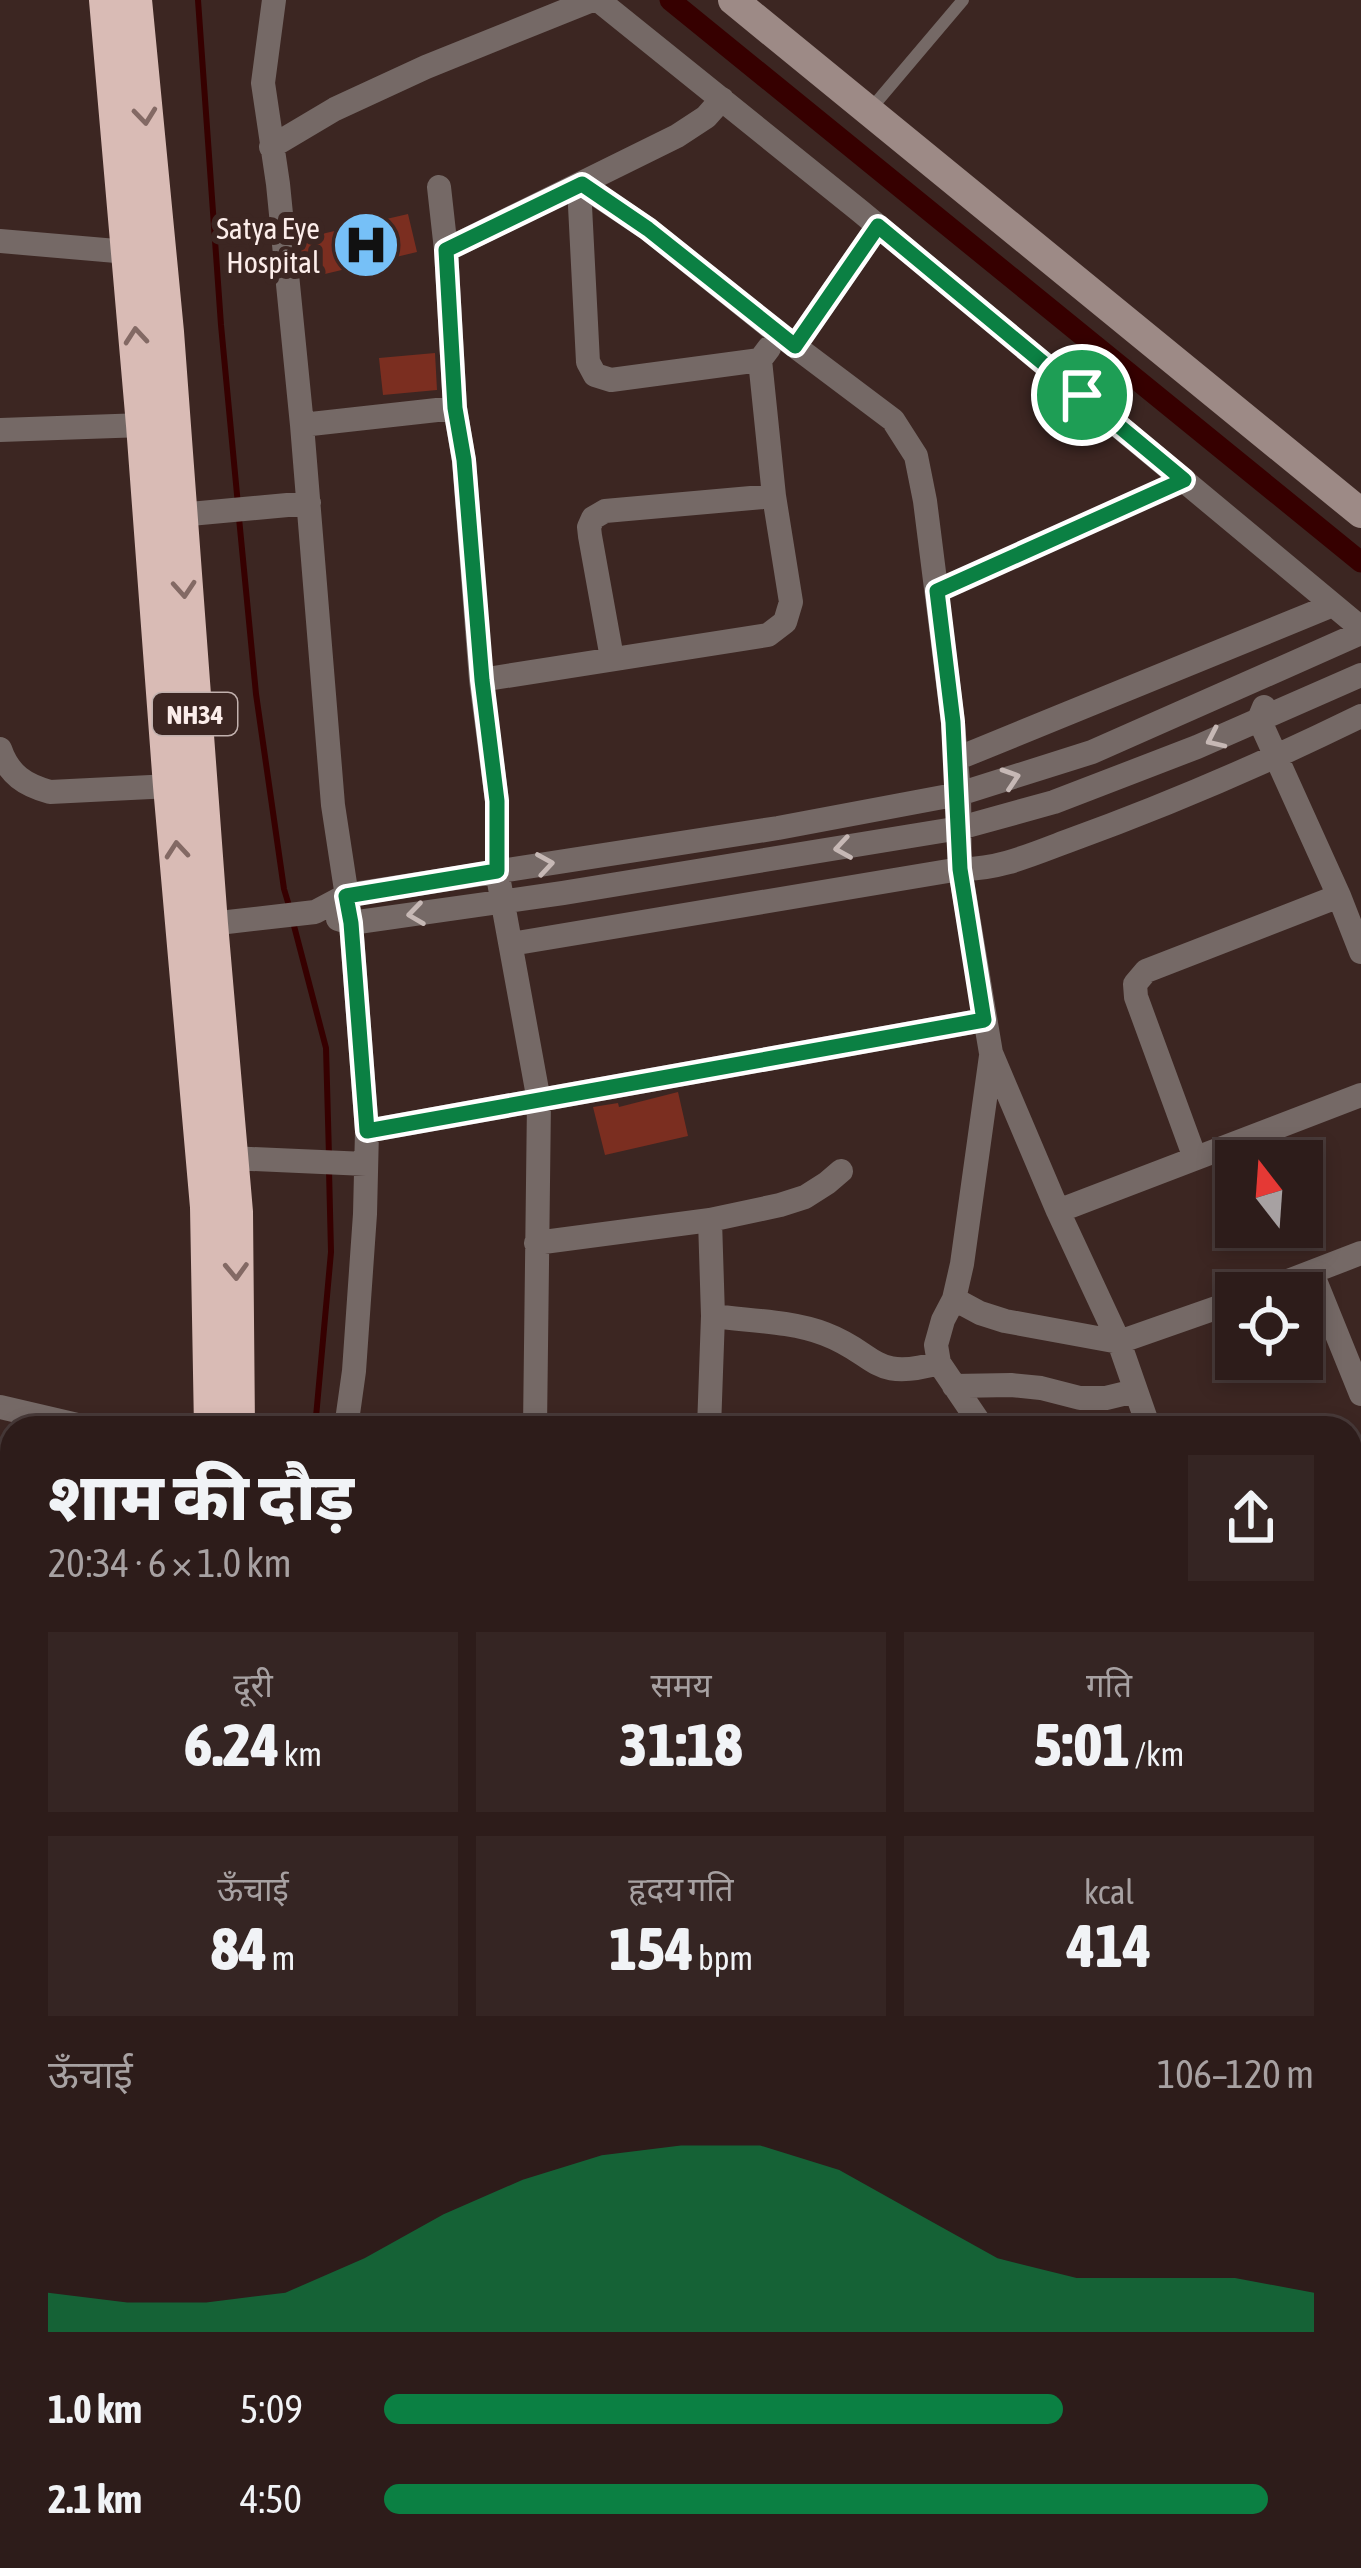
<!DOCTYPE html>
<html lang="hi">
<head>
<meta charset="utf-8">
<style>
  :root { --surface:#2d1c1a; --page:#352523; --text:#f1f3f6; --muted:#a7a1a2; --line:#483a39; --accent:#0b8043 }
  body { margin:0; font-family:"Asap Condensed","Noto Sans Devanagari",sans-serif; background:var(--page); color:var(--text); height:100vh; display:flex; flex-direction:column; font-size:45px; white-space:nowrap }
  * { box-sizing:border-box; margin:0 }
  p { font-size:39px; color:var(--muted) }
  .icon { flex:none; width:66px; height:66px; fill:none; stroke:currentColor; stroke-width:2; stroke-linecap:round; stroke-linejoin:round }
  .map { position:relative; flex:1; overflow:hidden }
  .drawer { position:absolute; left:0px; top:1416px; width:1362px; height:1152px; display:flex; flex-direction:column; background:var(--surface); border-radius:36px 36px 0 0; box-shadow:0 6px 18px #0003,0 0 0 3px var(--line) }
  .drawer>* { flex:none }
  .needle { width:78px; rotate:343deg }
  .controls { position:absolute; left:1215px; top:1140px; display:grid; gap:24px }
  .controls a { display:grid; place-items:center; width:108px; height:108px; border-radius:0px; background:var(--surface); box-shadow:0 6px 18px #0003,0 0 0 3px var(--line); font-size:60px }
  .pin { position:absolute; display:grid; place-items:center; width:102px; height:102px; color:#fff; margin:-51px; border:6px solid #fff; border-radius:50%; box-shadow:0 3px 12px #0007 }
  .round { display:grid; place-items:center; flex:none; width:126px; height:126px; border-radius:0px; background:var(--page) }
  .headline { display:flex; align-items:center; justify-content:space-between; height:204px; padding:0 48px }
  h1 { font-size:66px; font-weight:800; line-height:90px }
  .stats { display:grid; grid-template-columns:repeat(3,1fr); gap:18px; height:204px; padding:12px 48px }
  .stats div { display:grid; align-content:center; border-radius:0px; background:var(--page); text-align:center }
  .stats b { font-size:60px; font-weight:800 }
  .stats small { font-size:33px; font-weight:400 }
  .stats p { font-size:33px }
  .chart { height:336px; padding:24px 48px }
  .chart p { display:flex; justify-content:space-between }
  .chart svg { width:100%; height:216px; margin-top:12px; fill:var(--accent); opacity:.7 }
  ul { padding:0 48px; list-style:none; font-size:39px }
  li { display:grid; grid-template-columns:192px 144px 1fr; align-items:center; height:90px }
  li i { height:30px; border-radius:15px; background:var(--accent) }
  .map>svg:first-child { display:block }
</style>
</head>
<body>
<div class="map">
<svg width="1361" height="2568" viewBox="0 0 1361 2568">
  <rect width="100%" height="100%" fill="#3c2622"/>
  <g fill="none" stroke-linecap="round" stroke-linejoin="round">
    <path stroke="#360000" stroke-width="6" d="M 198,0 L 221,325 L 238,505
      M 239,518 L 256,694 L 284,889 L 290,909
      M 293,922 L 326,1048 L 329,1156
      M 315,1428 L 331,1252 L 329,1170
      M 302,2568 L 302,2556"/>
    <path stroke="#360000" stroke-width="21" d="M 670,0 L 1361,562"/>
  </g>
  <path fill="#7b2e20" d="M 408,214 L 417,252 L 304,279 L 300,239 Z
    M 435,353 L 437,390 L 383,395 L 379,358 Z
    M 678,1092 L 688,1136 L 605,1155 L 593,1107 L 618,1103 L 619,1107 Z"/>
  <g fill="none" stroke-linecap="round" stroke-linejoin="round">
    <path stroke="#756966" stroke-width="12" d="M 869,111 L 963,0
      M 938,591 L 1182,481"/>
    <path stroke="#756966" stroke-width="24" d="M 274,0 L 263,83 L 278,184 L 302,425 L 333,805 L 351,923 L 367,1131 L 365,1214 L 354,1371 L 346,1428
      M 598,0 L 860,211 L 1361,628
      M 271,147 L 335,109 L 426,67 L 592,0
      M 439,187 L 446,250 L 455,408 L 464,461 L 481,680 L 497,801 L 497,871 L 539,1101 L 535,1428
      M 0,241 L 128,252
      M 446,250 L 677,136 L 706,117 L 722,99
      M 795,346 L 878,226
      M 760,360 L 611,380 L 595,375 L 588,362 L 580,206 L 582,185 L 648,229 L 780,335 L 893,420 L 916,456 L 925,501 L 953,723 L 959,794 L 960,869 C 998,870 1033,854 1068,841 C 1168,805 1265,763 1361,716
      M 302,425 L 455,408
      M 0,430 L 144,425
      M 179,515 L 309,503
      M 612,658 L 590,536 L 589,527 L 593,518 L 605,511 L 774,496
      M 481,680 L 768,635 L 785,622 L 791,602 L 774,496 L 760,360 L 769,348
      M 1264,707 L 1259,719 L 1339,896 L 1361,952
      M 0,749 C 9,775 25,785 50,792 L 171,786
      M 956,759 L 1333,605
      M 338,919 L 351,923 L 563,893 L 960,828 L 1054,802 L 1197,747 L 1361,675
      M 210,924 L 315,912 L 347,895 L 778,828 L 959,794 L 1092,752 L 1361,633
      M 511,944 L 960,869 L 991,1053 L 1058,1211 L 1119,1342 L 1149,1428
      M 367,1131 L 984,1020
      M 230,1158 L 366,1164
      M 1195,1158 L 1136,997 L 1135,984 L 1146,971 L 1339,896
      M 1058,1211 L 1361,1095
      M 536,1243 L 710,1220 L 780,1205 L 805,1197 L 827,1183 L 841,1171
      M 1312,1273 L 1361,1394
      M 1257,1293 L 1361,1253
      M 954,1299 L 980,1313 L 1005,1321 L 1119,1342 L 1236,1301
      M 713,1316 C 750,1321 791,1321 825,1334 C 878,1354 872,1382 939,1363
      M 954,1386 L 1011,1385 L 1041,1388 L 1080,1398 L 1106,1398 L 1135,1391
      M 0,1407 L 90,1428
      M 709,1428 L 713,1316 L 710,1220
      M 983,1428 L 939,1363 L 936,1345 L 943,1320 L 954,1299 L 962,1264 L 991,1056
      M 1350,1548 L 1361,1544
      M 1350,1677 L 1361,1685
      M 1350,1743 L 1361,1745
      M 1350,1856 L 1361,1855
      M 0,1873 L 12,1876
      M 1357,1989 L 1361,2013
      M 0,1996 L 12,1907
      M 1350,2078 L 1361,2077
      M 1350,2229 L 1361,2229
      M 1350,2304 L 1361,2304
      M 1350,2530 L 1361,2531
      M 1311,2556 L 1312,2568
      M 59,2568 L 59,2556
      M 364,2568 L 364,2556"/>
    <path stroke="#9d8a86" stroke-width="30" d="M 733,0 L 1361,513
      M 0,2373 L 12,2375"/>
    <path stroke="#d9bbb5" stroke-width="36" d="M 107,0 L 144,425 L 171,786 L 208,1207 L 212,1428
      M 134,0 L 166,332 L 210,924 L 235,1212 L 237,1428
      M 206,2568 L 206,2556
      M 232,2568 L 233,2556"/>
  </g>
  <defs><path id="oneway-chevron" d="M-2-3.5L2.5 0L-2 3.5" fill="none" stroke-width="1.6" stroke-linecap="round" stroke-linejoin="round" transform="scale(3)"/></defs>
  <g stroke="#836964">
    <use href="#oneway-chevron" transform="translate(145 116) rotate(84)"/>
    <use href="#oneway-chevron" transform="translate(136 336) rotate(-95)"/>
    <use href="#oneway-chevron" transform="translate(184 589) rotate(86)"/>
    <use href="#oneway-chevron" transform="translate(177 850) rotate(-95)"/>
    <use href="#oneway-chevron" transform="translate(236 1271) rotate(88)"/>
  </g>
  <g stroke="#c6b8b5">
    <use href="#oneway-chevron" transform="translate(1215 739) rotate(155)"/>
    <use href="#oneway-chevron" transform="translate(1011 778) rotate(-18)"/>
    <use href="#oneway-chevron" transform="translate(843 848) rotate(171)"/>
    <use href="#oneway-chevron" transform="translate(545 864) rotate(-9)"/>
    <use href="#oneway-chevron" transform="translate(416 914) rotate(172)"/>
  </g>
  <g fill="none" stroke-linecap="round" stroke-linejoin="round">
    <g stroke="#fff" stroke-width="24">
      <path id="route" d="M 582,184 L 648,229 L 795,346 L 878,226 L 1184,480 L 937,591 L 953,722 L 960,869 L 984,1020 L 367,1131 L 351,923 L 346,896 L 497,871 L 497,801 L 482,680 L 464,460 L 455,408 L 446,250 Z"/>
    </g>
    <use href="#route" stroke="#0b8043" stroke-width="15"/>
  </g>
  <defs>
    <g id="hospital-disc" transform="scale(3.45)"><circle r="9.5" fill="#76c0f7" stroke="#3c2622"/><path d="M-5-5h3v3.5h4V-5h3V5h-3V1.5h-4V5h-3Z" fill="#111"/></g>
  </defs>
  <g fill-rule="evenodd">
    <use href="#hospital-disc" x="366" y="245"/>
  </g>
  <g text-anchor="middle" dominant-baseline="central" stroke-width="12" stroke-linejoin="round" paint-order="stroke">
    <rect fill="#3c2622" stroke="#c2b1ae" stroke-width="3" x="153" y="693" width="84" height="42" rx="9"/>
    <g font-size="27" font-weight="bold" fill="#fcedea">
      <text x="195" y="714">NH34</text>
    </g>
    <g font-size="30" fill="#fcedea" stroke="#3c2622" text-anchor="end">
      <text x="320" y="228">Satya Eye<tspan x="320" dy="34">Hospital</tspan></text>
    </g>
  </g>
</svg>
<div class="controls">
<a><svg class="needle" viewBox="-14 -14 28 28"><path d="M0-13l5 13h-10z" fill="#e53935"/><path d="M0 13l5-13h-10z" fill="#a7a1a2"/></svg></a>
<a><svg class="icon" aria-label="locate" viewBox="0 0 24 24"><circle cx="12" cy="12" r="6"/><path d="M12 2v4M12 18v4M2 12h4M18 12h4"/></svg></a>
</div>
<div class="pin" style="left:1082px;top:395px;background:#1e9e55"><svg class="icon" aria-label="arrive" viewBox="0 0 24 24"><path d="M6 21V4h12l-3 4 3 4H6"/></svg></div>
<section class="drawer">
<div class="headline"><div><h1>शाम की दौड़</h1><p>20:34 · 6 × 1.0 km</p></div><a class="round"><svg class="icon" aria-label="share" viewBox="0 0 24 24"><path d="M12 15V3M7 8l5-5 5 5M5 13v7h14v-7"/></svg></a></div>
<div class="stats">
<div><p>दूरी</p><b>6.24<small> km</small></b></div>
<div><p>समय</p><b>31:18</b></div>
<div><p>गति</p><b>5:01<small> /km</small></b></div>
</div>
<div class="stats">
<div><p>ऊँचाई</p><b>84<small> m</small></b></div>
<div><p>हृदय गति</p><b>154<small> bpm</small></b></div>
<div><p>kcal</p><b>414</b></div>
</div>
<div class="chart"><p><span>ऊँचाई</span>106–120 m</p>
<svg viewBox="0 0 160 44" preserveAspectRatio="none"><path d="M0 44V36L10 38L20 38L30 36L40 29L50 20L60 13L70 8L80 6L90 6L100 11L110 20L120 29L130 33L140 33L150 33L160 36V44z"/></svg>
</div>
<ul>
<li><b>1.0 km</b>5:09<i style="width:73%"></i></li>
<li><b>2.1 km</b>4:50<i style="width:95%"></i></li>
</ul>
</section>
</div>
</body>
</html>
